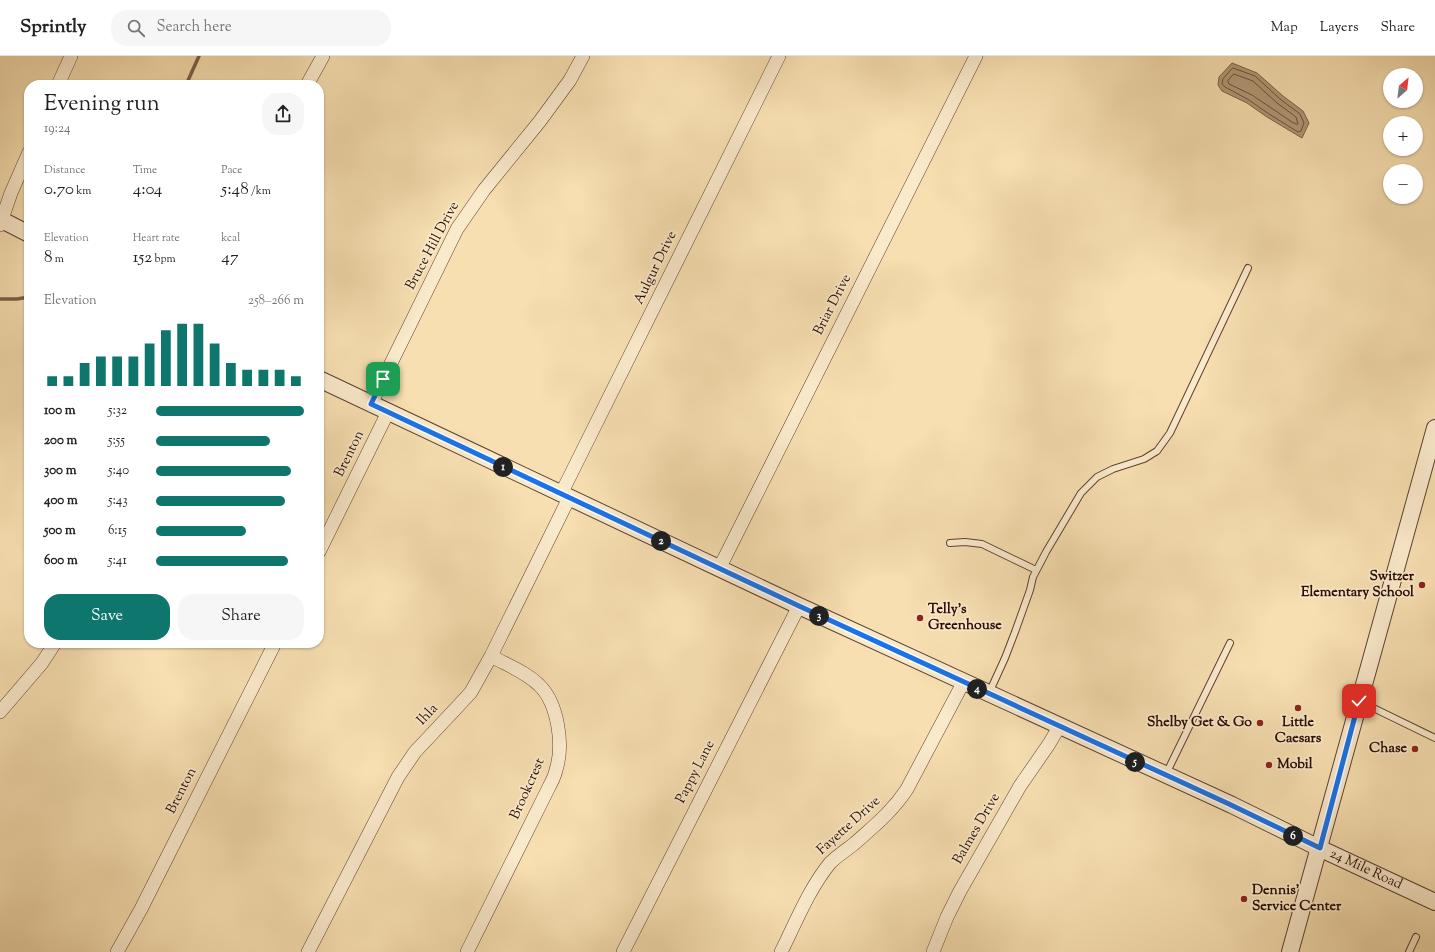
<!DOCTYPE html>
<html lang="en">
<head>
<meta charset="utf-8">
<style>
  :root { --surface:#fff; --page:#f6f6f6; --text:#222; --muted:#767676; --line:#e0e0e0; --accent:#0f766e }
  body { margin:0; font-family:"Sorts Mill Goudy",serif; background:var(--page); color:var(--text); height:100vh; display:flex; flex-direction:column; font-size:15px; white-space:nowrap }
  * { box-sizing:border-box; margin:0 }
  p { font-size:13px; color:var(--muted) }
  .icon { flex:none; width:22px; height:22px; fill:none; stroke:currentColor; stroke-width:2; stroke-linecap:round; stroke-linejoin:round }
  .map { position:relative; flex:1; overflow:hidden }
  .drawer { position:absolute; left:24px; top:24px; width:300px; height:568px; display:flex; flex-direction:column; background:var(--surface); border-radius:16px; box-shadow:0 1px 3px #0004 }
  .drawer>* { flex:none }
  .needle { width:26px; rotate:28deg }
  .tools { position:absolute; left:1383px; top:12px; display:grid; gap:8px }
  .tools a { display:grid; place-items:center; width:40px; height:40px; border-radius:50%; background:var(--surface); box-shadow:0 1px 3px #0004; font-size:20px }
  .pin { position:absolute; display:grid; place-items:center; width:34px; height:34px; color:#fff; margin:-17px; border-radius:8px; box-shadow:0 2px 6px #0006 }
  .km { position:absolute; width:20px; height:20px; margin:-10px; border-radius:50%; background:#222; color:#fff; font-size:11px; line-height:20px; text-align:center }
  .round { display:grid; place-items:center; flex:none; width:42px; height:42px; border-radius:16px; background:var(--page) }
  .overview { display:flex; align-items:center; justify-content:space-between; height:68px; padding:0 20px }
  h1 { font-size:22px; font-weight:600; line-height:30px }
  .figures { display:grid; grid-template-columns:repeat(3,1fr); gap:6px; height:68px; padding:4px 20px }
  .figures div { display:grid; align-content:center }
  .figures b { font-size:17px; font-weight:600 }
  .figures small { font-size:11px; font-weight:400 }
  .figures p { font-size:11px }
  .chart { height:112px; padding:8px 20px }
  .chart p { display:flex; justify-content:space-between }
  .chart svg { width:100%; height:72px; margin-top:4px; stroke:var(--accent); stroke-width:6 }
  .cta { display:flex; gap:8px; margin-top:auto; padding:8px 20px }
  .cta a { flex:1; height:46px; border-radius:16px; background:var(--accent); color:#fff; font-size:16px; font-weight:600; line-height:46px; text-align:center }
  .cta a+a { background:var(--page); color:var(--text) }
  ul { padding:0 20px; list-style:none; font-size:13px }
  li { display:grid; grid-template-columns:64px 48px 1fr; align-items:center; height:30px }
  li i { height:10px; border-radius:5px; background:var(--accent) }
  header { display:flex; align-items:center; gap:24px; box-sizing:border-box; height:56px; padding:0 20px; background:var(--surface); border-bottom:1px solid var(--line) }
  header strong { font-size:19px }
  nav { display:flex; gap:22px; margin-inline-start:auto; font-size:14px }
  .search { width:280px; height:36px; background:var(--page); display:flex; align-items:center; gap:10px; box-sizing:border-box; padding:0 14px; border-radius:16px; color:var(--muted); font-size:15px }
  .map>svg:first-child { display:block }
</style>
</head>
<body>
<header>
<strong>Sprintly</strong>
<div class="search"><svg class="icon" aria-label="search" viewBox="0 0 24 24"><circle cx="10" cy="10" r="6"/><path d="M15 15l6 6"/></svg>Search here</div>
<nav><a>Map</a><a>Layers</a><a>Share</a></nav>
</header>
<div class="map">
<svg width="1435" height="896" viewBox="0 0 1435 896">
  <rect width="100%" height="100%" fill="#f7dfb1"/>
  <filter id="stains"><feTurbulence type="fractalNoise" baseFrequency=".005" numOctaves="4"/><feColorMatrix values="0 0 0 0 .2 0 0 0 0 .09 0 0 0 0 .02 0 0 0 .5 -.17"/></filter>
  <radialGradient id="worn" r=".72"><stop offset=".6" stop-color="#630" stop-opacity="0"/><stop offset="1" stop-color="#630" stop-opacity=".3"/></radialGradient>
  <path fill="#b19876" stroke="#7a6148" d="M 1232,7 L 1257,17 L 1283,40 L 1303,55 L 1309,67 L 1302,82 L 1267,61 L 1247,47 L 1222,35 L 1218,29 L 1219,21 Z"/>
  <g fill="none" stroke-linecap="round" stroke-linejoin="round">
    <path stroke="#6c533c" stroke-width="1" d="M 1233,12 L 1255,20 L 1280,43 L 1300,58 L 1304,67 L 1301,75 L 1298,76 L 1269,58 L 1249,44 L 1225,31 L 1222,28 L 1223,23 Z
      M 1234,18 L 1253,25 L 1277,47 L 1296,61 L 1298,68 L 1296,68 L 1292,66 L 1252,39 L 1229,28 L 1228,25 Z"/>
    <path stroke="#7a6148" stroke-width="3.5" d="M 186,29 L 199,0
      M 0,243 L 17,243 L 29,241"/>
    <g stroke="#5c422e" stroke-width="8">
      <path id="service" d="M 950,487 L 965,486 L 982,488 L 1036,514
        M 989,637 L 1005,602 L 1015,576 L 1030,534 L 1033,521 L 1046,496 L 1081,437 L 1097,421 L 1113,413 L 1144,403 L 1157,395 L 1170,377 L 1248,212
        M 1361,646 L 1435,682
        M 1166,718 L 1230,587
        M 1409,896 L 1416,881"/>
    </g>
    <g stroke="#5c422e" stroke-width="14">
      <path id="minor" d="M 58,29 L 71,0
        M 307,29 L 323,0
        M 0,169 L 11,137 L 29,96
        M 371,348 L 457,173 L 484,134 L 540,65 L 570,24 L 583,0
        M 561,438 L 779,0
        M 319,496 L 388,356
        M 719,513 L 976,0
        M 0,656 L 42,607 L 55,587
        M 117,896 L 141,853 L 275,587
        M 308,896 L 398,721 L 415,696 L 460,648 L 471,636 L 491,600 L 569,442
        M 467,896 L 549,731 C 552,725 555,720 556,714 C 564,689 558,647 539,629 C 526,616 507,609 491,600
        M 623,896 L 799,550
        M 781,896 C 796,866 809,833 830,807 C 837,800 846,794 854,788 C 874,770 892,756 907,733 L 963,627
        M 933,896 L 947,861 L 960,835 L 1020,730 L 1049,688 L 1059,671"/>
    </g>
    <g stroke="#5c422e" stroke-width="18">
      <g id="tertiary">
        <path d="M 0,163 L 29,178"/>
        <path id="s1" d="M 319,323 L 799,550 L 1232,749 L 1319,792 L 1435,846"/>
        <path d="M 1290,896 L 1435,372"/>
      </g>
    </g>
    <use href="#service" stroke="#faeacc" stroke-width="6"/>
    <use href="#minor" stroke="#faeacc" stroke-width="13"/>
    <use href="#tertiary" stroke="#faeacc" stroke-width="16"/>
  </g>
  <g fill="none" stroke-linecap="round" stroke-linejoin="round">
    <g stroke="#fff" stroke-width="8">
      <path id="route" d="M 383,323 L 371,348 L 799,550 L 1229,748 L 1320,792 L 1359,645"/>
    </g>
    <use href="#route" stroke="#1a73e8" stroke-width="5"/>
  </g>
  <g fill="#8f2418" stroke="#faeacc" stroke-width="1.5">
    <circle cx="1422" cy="529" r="4"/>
    <circle cx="920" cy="562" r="4"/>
    <circle cx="1298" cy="652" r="4"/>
    <circle cx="1260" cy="667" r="4"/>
    <circle cx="1415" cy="693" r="4"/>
    <circle cx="1269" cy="709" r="4"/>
    <circle cx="1244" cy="843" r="4"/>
  </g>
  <g text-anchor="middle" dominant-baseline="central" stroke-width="3.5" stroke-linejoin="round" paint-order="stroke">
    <g font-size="14" fill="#280e02" stroke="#faeacc">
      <text transform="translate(433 190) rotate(-62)">Bruce Hill Drive</text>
      <text transform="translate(656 212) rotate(-64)">Aulgur Drive</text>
      <text transform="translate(833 249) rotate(-63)">Briar Drive</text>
      <text transform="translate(350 398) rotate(-64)">Brenton</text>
      <text transform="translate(428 659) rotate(-47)">Ihla</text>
      <text transform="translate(696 716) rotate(-63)">Pappy Lane</text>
      <text transform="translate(528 733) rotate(-66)">Brookcrest</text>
      <text transform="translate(182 735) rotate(-63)">Brenton</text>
      <text transform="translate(849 770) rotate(-42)">Fayette Drive</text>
      <text transform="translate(977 773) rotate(-60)">Balmes Drive</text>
      <text stroke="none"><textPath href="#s1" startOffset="1156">24 Mile Road</textPath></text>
    </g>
    <g font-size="14" font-weight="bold" fill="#280e02" stroke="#faeacc" text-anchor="end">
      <text x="1414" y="521">Switzer<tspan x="1414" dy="16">Elementary School</tspan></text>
      <text x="928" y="554" text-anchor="start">Telly's<tspan x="928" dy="16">Greenhouse</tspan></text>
      <text x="1252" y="667">Shelby Get &amp; Go</text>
      <text x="1298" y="667" text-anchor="middle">Little<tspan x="1298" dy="16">Caesars</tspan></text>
      <text x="1407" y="693">Chase</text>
      <text x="1277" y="709" text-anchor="start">Mobil</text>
      <text x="1252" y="835" text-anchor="start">Dennis'<tspan x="1252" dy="16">Service Center</tspan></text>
    </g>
  </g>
  <rect width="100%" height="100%" filter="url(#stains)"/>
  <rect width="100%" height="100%" fill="url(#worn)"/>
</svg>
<div class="tools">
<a><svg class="needle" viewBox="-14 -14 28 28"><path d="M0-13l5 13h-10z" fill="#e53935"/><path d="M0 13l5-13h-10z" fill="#767676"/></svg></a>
<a>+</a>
<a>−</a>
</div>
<div class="pin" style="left:383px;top:323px;background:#1e9e55"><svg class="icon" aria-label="arrive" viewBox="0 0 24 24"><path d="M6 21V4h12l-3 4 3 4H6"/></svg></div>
<div class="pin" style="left:1359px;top:645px;background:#d93025"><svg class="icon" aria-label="check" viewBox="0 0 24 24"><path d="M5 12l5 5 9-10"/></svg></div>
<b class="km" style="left:503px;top:411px">1</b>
<b class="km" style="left:661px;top:485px">2</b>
<b class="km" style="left:819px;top:560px">3</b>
<b class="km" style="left:977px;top:633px">4</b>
<b class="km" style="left:1135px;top:706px">5</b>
<b class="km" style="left:1293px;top:780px">6</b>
<section class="drawer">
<div class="overview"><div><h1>Evening run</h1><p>19:24</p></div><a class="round"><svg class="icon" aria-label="share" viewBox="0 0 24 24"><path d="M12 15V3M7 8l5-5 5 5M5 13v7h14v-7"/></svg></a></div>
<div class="figures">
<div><p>Distance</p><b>0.70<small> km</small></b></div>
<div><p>Time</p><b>4:04</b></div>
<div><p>Pace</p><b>5:48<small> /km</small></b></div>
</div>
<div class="figures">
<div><p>Elevation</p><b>8<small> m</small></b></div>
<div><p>Heart rate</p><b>152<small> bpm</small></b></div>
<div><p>kcal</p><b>47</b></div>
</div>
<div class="chart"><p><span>Elevation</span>258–266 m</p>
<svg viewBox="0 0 160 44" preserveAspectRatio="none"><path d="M5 44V38M15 44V38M25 44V30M35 44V26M45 44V26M55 44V26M65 44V18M75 44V10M85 44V6M95 44V6M105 44V18M115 44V30M125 44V34M135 44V34M145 44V34M155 44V38"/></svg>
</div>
<ul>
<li><b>100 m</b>5:32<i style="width:100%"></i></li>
<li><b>200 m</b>5:55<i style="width:77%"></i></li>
<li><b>300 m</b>5:40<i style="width:91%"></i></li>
<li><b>400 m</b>5:43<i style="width:87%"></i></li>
<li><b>500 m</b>6:15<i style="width:61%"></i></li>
<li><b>600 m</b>5:41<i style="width:89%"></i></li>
</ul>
<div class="cta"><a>Save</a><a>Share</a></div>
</section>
</div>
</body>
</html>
